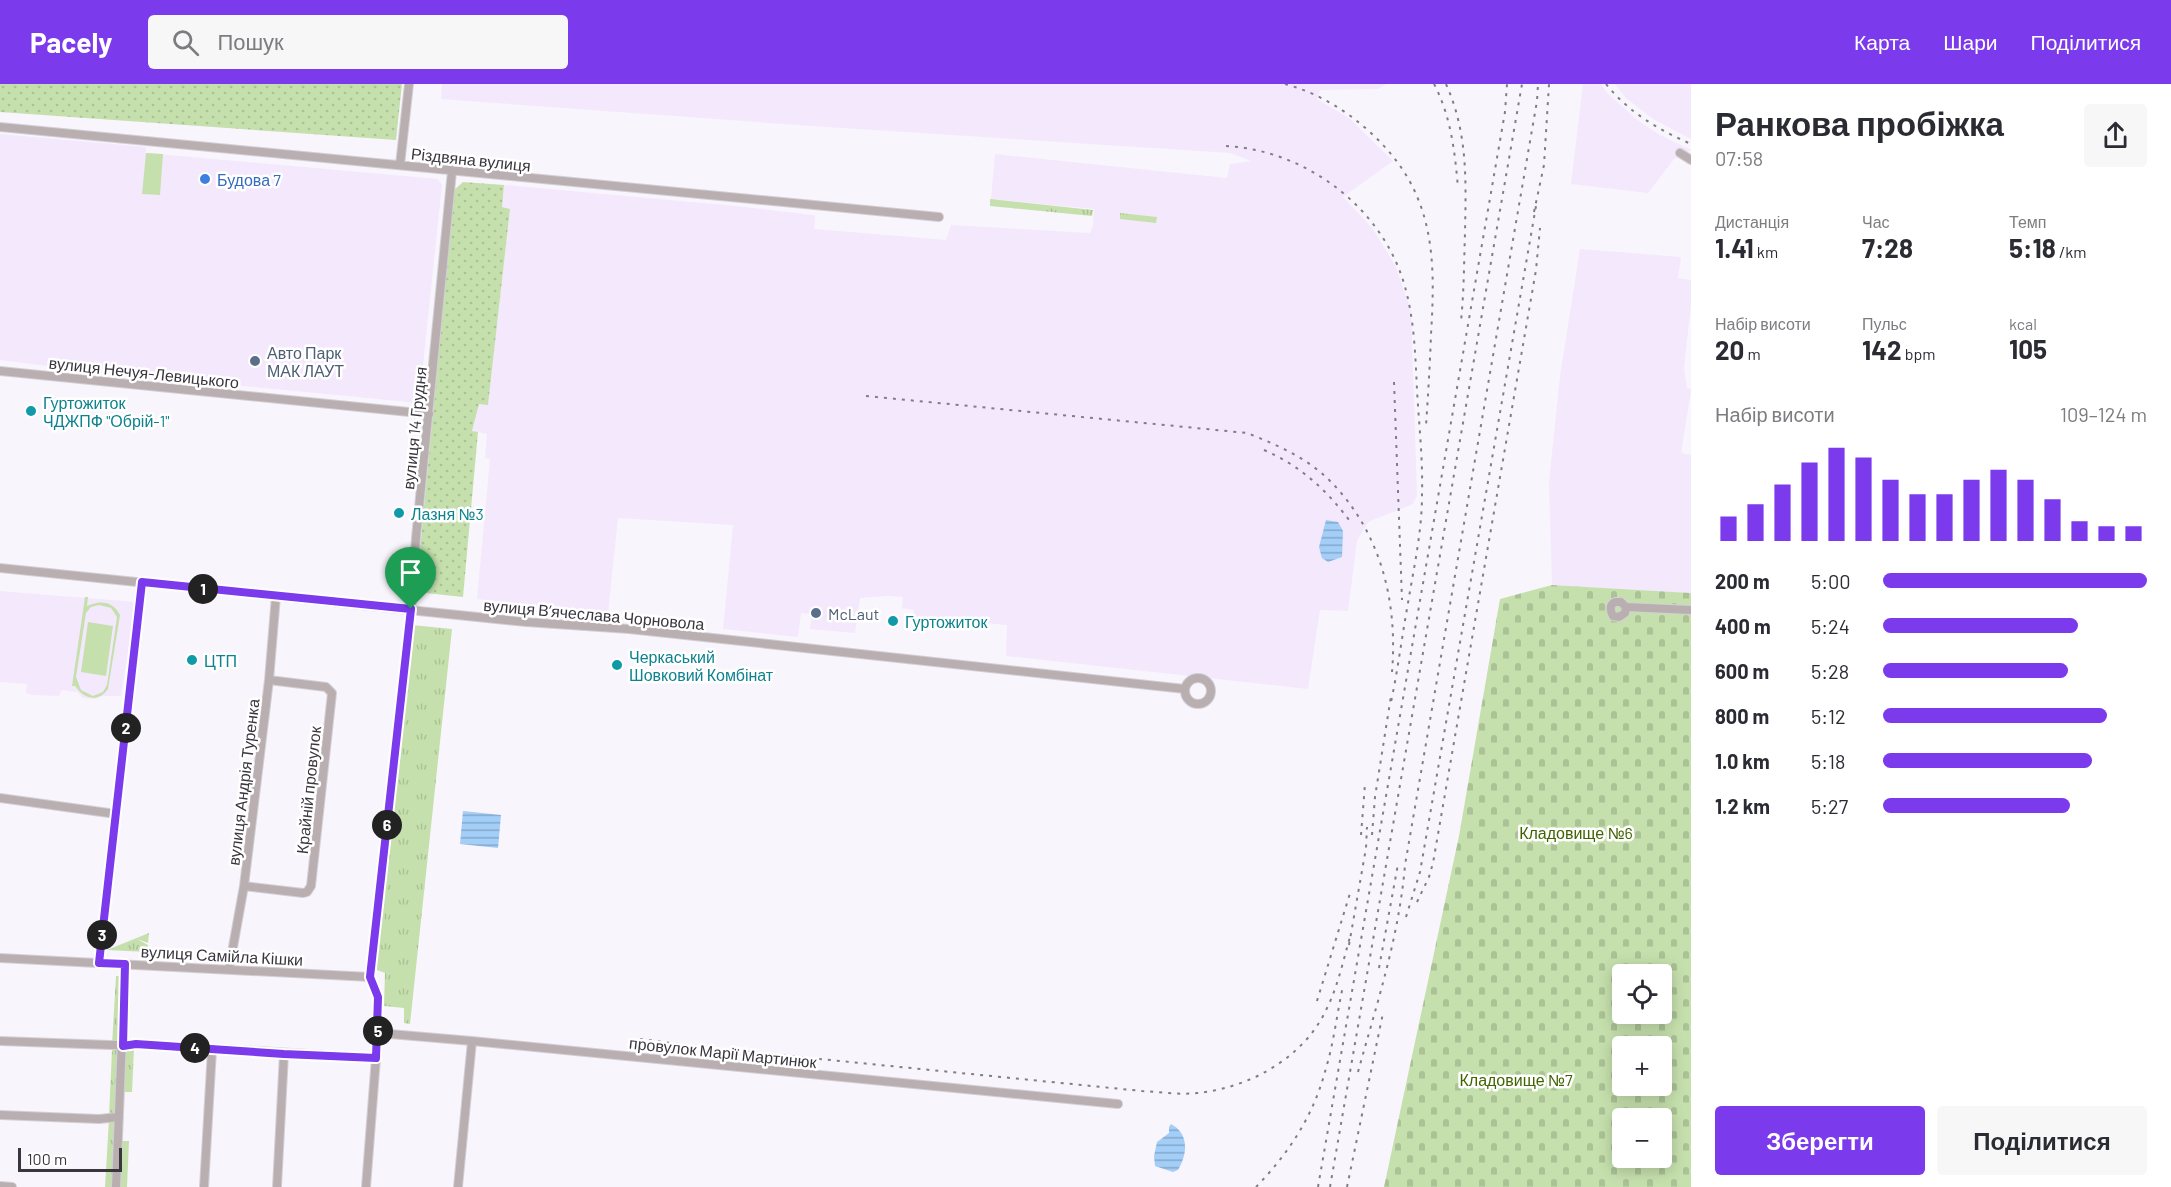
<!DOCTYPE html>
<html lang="uk">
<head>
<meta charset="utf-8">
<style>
  :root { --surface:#fff; --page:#f7f7f7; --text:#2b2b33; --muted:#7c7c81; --accent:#7c3aed }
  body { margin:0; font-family:Barlow,sans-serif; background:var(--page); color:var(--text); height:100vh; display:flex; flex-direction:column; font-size:22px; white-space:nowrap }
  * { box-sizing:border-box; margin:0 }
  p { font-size:20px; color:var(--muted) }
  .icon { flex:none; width:33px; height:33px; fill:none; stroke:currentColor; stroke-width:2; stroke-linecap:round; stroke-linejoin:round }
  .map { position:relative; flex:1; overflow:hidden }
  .side { display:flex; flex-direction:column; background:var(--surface); width:480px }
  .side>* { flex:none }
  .tools { position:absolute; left:1612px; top:880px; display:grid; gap:12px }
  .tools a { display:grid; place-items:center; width:60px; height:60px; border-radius:6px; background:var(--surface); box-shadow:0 3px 15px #0003; font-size:30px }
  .scale { position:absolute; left:18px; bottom:15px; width:104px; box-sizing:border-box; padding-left:6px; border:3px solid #3a363e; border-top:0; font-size:16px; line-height:21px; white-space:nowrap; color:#3a363e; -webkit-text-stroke:4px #fff; paint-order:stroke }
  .pin { position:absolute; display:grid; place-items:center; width:51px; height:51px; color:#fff; margin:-62px -26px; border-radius:50% 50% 50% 0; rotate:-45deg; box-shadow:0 0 6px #0007 }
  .pin .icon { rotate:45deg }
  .km { position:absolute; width:30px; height:30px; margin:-15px; border-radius:50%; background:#222; color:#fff; font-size:16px; line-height:30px; text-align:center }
  .round { display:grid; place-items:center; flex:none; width:63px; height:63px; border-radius:6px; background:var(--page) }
  .summary { display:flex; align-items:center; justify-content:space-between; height:102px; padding:0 24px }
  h1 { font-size:33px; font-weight:700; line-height:45px }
  .figures { display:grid; grid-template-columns:repeat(3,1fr); gap:9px; height:102px; padding:6px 24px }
  .figures div { display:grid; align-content:center }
  .figures b { font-size:26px; font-weight:700 }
  .figures small { font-size:16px; font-weight:400 }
  .figures p { font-size:16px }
  .chart { height:168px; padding:12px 24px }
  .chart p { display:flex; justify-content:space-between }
  .chart svg { width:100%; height:108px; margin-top:6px; stroke:var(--accent); stroke-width:6 }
  .button { display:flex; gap:12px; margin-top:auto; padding:12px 24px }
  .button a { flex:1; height:69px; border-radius:6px; background:var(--accent); color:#fff; font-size:24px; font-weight:700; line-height:69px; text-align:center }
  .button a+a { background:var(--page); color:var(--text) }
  ul { padding:0 24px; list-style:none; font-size:20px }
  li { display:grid; grid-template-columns:96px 72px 1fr; align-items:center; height:45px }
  li i { height:15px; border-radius:8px; background:var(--accent) }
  header { display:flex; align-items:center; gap:36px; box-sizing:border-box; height:84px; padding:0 30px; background:var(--accent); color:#fff }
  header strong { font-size:28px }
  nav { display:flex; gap:33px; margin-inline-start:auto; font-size:21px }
  .search { width:420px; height:54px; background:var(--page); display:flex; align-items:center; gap:15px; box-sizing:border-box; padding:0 21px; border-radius:6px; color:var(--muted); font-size:22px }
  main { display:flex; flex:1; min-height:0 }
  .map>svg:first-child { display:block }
</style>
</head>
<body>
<header>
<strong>Pacely</strong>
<div class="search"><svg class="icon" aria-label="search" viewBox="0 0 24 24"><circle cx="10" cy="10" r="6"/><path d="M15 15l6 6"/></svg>Пошук</div>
<nav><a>Карта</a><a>Шари</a><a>Поділитися</a></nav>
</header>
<main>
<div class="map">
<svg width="1691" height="1103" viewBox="0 0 1691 1103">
  <defs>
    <pattern id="grass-tufts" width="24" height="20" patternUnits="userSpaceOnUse" patternTransform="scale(1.5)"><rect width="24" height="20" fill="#c6e0ad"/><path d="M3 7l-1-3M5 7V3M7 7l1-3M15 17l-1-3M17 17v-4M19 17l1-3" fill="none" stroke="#abc196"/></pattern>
    <pattern id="cemetery-stones" width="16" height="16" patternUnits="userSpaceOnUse" patternTransform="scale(1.5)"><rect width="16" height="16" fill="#c6e0ad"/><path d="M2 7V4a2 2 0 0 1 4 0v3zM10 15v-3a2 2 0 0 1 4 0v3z" fill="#abc196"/></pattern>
    <pattern id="garden-dots" width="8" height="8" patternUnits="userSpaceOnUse" patternTransform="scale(1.5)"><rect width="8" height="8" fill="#c6e0ad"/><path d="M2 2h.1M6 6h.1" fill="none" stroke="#abc196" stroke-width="1.8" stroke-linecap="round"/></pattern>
    <pattern id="water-rules" width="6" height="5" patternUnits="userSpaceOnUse" patternTransform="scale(1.5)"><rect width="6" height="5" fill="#a2cef8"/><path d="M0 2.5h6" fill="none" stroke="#85a8ca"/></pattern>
  </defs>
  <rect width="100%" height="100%" fill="#f9f5fc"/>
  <path fill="#f4e8fd" d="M 442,0 L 1386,0 L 1378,5 L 1320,6 L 1317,15 L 1349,34 L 1393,77 L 1343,113 L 1373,145 L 1395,181 L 1411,227 L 1417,411 L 1413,420 L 1368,438 L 1357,457 L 1348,527 L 1320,526 L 1308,605 L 1006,572 L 1007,541 L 913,532 L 914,526 L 902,524 L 903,513 L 888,512 L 860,514 L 855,549 L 810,545 L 812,530 L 801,529 L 798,553 L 723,545 L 733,441 L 618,434 L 608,530 L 477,515 L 490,375 L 485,374 L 487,350 L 472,347 L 479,319 L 488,320 L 510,125 L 502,123 L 504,101 L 736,122 L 812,131 L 815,132 L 814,145 L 946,156 L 951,141 L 1090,149 L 1093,141 L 1094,125 L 991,115 L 995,70 L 1227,94 L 1230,80 L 1251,77 L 1230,69 L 811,42 L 441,15 Z
    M 1583,0 L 1601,0 L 1607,9 L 1635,34 L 1658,50 L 1691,66 L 1674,75 L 1648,109 L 1571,100 Z
    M 1615,0 L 1691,0 L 1691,55 L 1653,35 L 1626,14 Z
    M 0,50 L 146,63 L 146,69 L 438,95 L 442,101 L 419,319 L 87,287 L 0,276 Z
    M 1580,165 L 1681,173 L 1678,194 L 1691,196 L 1691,220 L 1684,284 L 1687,304 L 1691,305 L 1691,307 L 1681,369 L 1691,371 L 1691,509 L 1552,501 L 1549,398 L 1560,292 Z
    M 0,507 L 136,518 L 121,612 L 103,612 L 96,615 L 83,614 L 77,608 L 62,606 L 59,612 L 32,611 L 26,609 L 27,600 L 0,598 Z"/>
  <path fill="url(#grass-tufts)" d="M 990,115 L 1093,126 L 1092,132 L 990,122 Z
    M 1120,129 L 1157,133 L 1156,139 L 1120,135 Z
    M 412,541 L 452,545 L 410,940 L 404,939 L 404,924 L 384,922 L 385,889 L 377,886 L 375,883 L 403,617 L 406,610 Z
    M 149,849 L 148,859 L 137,855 L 148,861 L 147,868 L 107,866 Z
    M 116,892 L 123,892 L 119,961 L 112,961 Z
    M 126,963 L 134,964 L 132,1008 L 123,1008 Z
    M 112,966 L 119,966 L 116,1033 L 109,1032 Z
    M 109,1035 L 116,1036 L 112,1103 L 105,1103 Z
    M 121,1057 L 129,1057 L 127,1103 L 119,1103 Z"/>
  <path fill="url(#cemetery-stones)" fill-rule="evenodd" d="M 1552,501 L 1691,509 L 1691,1103 L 1384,1103 L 1459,752 L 1500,515 ZM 1623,891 L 1662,891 L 1662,930 L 1623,930 ZM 1623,963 L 1662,963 L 1662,1002 L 1623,1002 ZM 1623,1035 L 1662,1035 L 1662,1074 L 1623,1074 Z"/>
  <path fill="#c6e0ad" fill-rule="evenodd" d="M 146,69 L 163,70 L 160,111 L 142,110 Z
    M 85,513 L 88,513 L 87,522 C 100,516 113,517 120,531 L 108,605 C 98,619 84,615 75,602 L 72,602 ZM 99,521 L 111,524 L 117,533 L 107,601 L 103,608 L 93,612 L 81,606 L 76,593 L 86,529 L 91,523 Z
    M 88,538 L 113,542 L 106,592 L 81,588 Z"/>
  <path fill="url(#garden-dots)" d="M 0,0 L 402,0 L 396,56 L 0,28 Z
    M 463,98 L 504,101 L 502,123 L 510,125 L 488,321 L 479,320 L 472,347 L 478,348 L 463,513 L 416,508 L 454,106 Z"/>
  <path fill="url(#water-rules)" d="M 1326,436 L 1338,438 L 1343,447 L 1342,473 L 1328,478 L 1322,474 L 1319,463 Z
    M 463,727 L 501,731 L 498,764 L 460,760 Z
    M 1171,1040 C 1190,1050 1187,1071 1178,1086 L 1173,1088 L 1155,1082 L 1154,1072 L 1157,1058 L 1169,1049 L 1169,1043 Z"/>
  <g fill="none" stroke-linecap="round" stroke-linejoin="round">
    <g stroke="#d3cfd6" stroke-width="10">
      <path id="minor" d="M 0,43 L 939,133
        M 1680,69 L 1691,76
        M 400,81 L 409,0
        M 0,287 L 429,330
        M 0,484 L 526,538 L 629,545 L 1185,605
        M 1626,523 L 1625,529 L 1619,533 L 1613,532 C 1610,526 1609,521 1615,518 L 1621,518 L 1626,523 L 1691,526
        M1185 607a13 13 0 1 1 26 0a13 13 0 1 1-26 0Z
        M 0,714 L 116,730
        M 244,802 L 303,809 L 307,808 L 311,802 L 332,609 L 326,603 L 269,596
        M 0,874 L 370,893
        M 99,879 L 142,498
        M 229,885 L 244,802 L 269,596 L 276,512
        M 378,949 L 472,957
        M 0,957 L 110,961 L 136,960 L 376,974
        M 0,1031 L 99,1035 L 119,1033
        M 0,1102 L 12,1103
        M 116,1103 L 125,880
        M 204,1103 L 212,966
        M 277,1103 L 284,970
        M 366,1103 L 376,974 L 378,913 L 370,893 L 412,514 L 416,454 L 452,87
        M 458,1103 L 472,957 L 1118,1020"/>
    </g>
    <use href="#minor" stroke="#baafb0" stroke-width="8"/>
    <path stroke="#817d85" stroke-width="2" stroke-dasharray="3 6" stroke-linecap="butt" d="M 1285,0 C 1318,9 1346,26 1371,49 C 1434,107 1436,171 1431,250 C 1430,281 1428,311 1426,342
      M 1434,0 C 1451,32 1455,69 1458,104
      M 1446,0 C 1468,49 1466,97 1465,149 C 1464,178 1464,208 1461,237
      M 1606,0 C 1628,28 1659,46 1691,60
      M 1226,62 C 1300,66 1371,115 1399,185 C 1414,223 1415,265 1417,306 C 1419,341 1423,376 1422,411 C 1422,447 1414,483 1408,519 C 1402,552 1398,585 1391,618
      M 1534,128 L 1544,81 L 1549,0
      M 1394,298 L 1402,516
      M 866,312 L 1247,349 C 1275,360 1305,373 1327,394 C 1380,445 1398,516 1392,588
      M 1264,366 C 1301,382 1328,407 1352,440
      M 1361,751 L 1365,700
      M 1372,751 L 1375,713 L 1391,612
      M 1417,818 L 1429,793 L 1433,779 L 1536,186 L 1540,144
      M 1406,833 L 1420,788 L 1536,122
      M 1349,861 L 1366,764 L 1367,743
      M 1379,884 L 1398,780
      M 1317,917 L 1351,806
      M 640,955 L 709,964 L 1142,1007 C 1160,1008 1179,1011 1197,1009 C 1250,1004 1305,973 1327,924 C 1338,902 1343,877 1350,853
      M 1358,988 C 1377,919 1399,853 1405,781 L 1537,17 L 1538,0
      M 1256,1103 C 1289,1069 1314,1031 1326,984 C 1334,958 1337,929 1343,902
      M 1318,1103 L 1505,28 L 1507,0
      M 1330,1103 L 1522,0
      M 1347,1103 L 1383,929"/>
  </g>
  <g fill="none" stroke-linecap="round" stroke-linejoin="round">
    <g stroke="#fff" stroke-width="12">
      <path id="route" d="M 142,498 L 411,525 L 370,893 L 378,913 L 376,974 L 284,970 L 136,960 L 123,962 L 125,880 L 99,879 Z"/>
    </g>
    <use href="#route" stroke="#7c3aed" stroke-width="8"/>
  </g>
  <circle fill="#3f7fe0" stroke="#fff" stroke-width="2" cx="205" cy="95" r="6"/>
  <g fill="#5c6f8a" stroke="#fff" stroke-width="2">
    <circle cx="255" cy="277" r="6"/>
    <circle cx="816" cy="529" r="6"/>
  </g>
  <g fill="#0f9aa8" stroke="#fff" stroke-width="2">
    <circle cx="31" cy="327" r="6"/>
    <circle cx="399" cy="429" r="6"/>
    <circle cx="893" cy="537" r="6"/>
    <circle cx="192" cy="576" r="6"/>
    <circle cx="617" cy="581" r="6"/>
  </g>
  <g text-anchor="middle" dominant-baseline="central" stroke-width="5" stroke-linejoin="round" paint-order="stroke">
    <g font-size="16" fill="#3a363e" stroke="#fff">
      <text transform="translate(471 75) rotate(6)">Різдвяна вулиця</text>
      <text transform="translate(144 288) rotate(6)">вулиця Нечуя-Левицького</text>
      <text transform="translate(414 344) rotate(-84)">вулиця 14 Грудня</text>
      <text transform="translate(594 530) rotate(5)">вулиця Вʼячеслава Чорновола</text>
      <text transform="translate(243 698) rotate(-83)">вулиця Андрія Туренка</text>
      <text transform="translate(308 706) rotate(-84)">Крайній провулок</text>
      <text transform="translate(222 871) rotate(3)">вулиця Самійла Кішки</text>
      <text transform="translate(723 968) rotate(6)">провулок Марії Мартинюк</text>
    </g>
    <g font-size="16" fill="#366cbe" stroke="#fff" text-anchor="start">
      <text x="217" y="95">Будова 7</text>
    </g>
    <g font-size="16" fill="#4e5e75" stroke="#fff" text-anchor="start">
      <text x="267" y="268">Авто Парк<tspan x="267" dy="18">МАК ЛАУТ</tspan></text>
      <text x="828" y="529">McLaut</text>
    </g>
    <g font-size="16" fill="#0d838f" stroke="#fff" text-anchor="start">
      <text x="43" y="318">Гуртожиток<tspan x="43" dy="18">ЧДЖПФ "Обрій-1"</tspan></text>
      <text x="411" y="429">Лазня №3</text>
      <text x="905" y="537">Гуртожиток</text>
      <text x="629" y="572">Черкаський<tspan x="629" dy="18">Шовковий Комбінат</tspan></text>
      <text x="204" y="576">ЦТП</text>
    </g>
    <g font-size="16" fill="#406400" stroke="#fff">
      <text x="1576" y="748">Кладовище №6</text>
      <text x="1516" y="995">Кладовище №7</text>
    </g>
  </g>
</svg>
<div class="tools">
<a><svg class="icon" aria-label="locate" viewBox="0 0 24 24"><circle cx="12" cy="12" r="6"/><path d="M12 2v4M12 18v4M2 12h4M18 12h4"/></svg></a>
<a>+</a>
<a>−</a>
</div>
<div class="scale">100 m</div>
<div class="pin" style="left:411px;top:525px;background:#1e9e55"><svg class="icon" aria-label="arrive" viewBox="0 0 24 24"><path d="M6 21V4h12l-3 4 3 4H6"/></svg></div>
<b class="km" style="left:203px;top:505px">1</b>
<b class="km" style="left:126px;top:644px">2</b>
<b class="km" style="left:102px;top:851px">3</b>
<b class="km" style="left:195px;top:964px">4</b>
<b class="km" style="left:378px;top:947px">5</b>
<b class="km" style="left:387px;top:741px">6</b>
</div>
<section class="side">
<div class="summary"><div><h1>Ранкова пробіжка</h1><p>07:58</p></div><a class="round"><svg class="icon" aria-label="share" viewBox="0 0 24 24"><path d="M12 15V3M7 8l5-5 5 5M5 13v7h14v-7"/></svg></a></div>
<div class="figures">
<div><p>Дистанція</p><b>1.41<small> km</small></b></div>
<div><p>Час</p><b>7:28</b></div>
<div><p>Темп</p><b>5:18<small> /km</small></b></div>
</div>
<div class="figures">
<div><p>Набір висоти</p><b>20<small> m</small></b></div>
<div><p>Пульс</p><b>142<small> bpm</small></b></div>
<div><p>kcal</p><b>105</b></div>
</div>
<div class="chart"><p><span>Набір висоти</span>109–124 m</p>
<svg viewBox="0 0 160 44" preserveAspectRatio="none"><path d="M5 44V34M15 44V29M25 44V21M35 44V12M45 44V6M55 44V10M65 44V19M75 44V25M85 44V25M95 44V19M105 44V15M115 44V19M125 44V27M135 44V36M145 44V38M155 44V38"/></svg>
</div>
<ul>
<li><b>200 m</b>5:00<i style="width:100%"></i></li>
<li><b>400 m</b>5:24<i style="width:74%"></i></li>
<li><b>600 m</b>5:28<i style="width:70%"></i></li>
<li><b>800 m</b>5:12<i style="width:85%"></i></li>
<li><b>1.0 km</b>5:18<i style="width:79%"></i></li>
<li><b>1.2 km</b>5:27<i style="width:71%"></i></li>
</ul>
<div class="button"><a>Зберегти</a><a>Поділитися</a></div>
</section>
</main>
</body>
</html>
